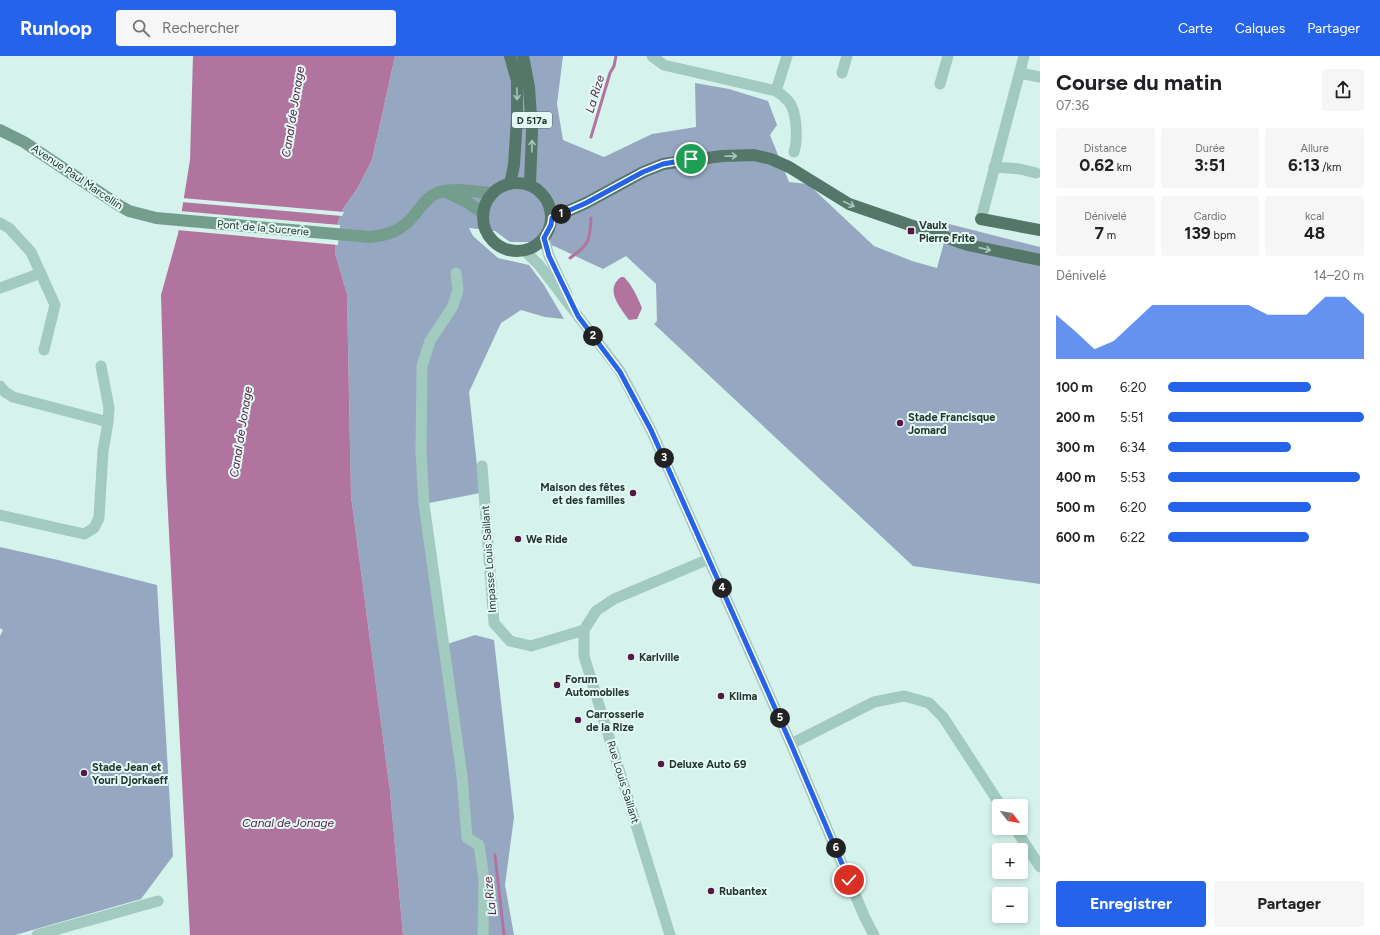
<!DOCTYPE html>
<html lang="fr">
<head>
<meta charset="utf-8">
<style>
  :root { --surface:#fff; --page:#f6f6f6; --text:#202124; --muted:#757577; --accent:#2563eb }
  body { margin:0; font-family:Figtree,sans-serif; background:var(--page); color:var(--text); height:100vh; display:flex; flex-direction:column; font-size:15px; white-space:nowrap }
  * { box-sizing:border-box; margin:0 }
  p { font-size:13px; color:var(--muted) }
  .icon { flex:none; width:22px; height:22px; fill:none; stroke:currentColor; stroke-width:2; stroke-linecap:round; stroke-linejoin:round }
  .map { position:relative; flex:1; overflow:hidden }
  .sheet { display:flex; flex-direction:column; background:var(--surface); width:340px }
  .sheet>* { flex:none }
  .needle { width:26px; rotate:121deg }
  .controls { position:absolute; left:992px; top:743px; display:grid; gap:8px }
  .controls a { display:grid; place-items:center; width:36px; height:36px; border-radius:4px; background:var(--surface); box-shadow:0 2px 6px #0003; font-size:20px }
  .pin { position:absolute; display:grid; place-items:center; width:34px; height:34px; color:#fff; margin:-17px; border:2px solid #fff; border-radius:50%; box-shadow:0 1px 4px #0007 }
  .km { position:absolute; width:20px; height:20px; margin:-10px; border-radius:50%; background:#222; color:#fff; font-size:11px; line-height:20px; text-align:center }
  .round { display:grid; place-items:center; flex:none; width:42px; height:42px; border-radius:4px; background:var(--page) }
  .headline { display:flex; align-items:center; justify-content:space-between; height:68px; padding:0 16px }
  h1 { font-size:22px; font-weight:700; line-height:30px }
  .figures { display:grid; grid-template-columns:repeat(3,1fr); gap:6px; height:68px; padding:4px 16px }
  .figures div { display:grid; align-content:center; border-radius:4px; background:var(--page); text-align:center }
  .figures b { font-size:17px; font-weight:700 }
  .figures small { font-size:11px; font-weight:400 }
  .figures p { font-size:11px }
  .chart { height:112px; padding:8px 16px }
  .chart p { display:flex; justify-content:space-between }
  .chart svg { width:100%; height:72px; margin-top:4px; fill:var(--accent); opacity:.7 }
  .cta { display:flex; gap:8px; margin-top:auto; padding:8px 16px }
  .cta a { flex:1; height:46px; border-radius:4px; background:var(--accent); color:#fff; font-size:16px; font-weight:700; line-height:46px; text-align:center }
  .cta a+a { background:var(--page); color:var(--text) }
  ul { padding:0 16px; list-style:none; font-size:13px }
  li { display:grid; grid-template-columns:64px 48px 1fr; align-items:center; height:30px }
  li i { height:10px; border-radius:5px; background:var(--accent) }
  header { display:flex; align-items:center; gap:24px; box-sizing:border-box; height:56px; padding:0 20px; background:var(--accent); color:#fff }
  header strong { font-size:19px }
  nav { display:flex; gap:22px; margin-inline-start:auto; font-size:14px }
  .search { width:280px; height:36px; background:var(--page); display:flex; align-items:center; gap:10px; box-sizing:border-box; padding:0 14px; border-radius:4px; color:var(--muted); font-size:15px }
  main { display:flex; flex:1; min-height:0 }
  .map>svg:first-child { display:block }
</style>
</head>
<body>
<header>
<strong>Runloop</strong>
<div class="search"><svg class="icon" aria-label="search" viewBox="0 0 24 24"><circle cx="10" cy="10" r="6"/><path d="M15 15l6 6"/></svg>Rechercher</div>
<nav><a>Carte</a><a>Calques</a><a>Partager</a></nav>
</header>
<main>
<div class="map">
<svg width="1040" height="879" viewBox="0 0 1040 879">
  <rect width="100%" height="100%" fill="#d6f2ec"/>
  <path fill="#96a8c1" d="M 395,0 L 563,0 L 557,48 L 563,84 L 604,101 L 652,78 L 696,71 L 695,27 L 729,33 L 768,45 L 777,69 L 770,79 L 789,126 L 808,128 L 874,190 L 912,205 L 937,212 L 949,168 L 1040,191 L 1040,528 L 913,510 L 654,268 L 657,265 L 656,228 L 626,200 L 603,213 L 554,190 L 529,186 L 510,186 L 495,175 L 469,172 L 473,180 L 498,202 L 529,209 L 544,229 L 564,263 L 545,261 L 521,254 L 501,267 L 469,336 L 480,437 L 424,448 L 441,590 L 475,579 L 494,584 L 514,761 L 505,829 L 514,879 L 403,879 L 390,735 L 351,440 L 347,238 L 335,197 L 338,165 L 344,151 L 357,133 L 372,104 Z
    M 0,491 L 58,504 L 157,529 L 173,800 L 141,843 L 15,879 L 0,879 L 0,580 L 3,574 L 0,572 Z"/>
  <path fill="#b0749e" d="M 193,0 L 395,0 L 372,104 L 357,133 L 344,151 L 338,165 L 335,197 L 347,238 L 351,440 L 390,735 L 403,879 L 190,879 L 166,419 L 161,239 L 178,178 L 190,104 Z
    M 621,221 L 624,221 C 632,229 637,240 642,252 L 637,263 L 629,264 C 620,251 604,234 621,221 Z"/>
  <path fill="#d6f2ec" d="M 182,142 L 344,156 L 342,160 L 181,146 Z
    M 180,155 L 340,169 L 338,189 L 177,174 Z"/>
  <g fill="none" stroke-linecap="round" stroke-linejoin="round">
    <path stroke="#b0749e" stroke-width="3" d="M 591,81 L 610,17 L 614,10 L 616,0
      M 570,202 C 589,189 590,185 591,162
      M 495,799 L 504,879"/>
    <path stroke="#a2cabf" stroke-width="11" d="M 652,0 L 664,9 L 776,35 C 781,38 785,41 789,46 C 797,56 798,84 794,96
      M 842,17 L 847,0
      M 1020,17 L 1040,21
      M 940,28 L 948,0
      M 776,35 L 787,0
      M 994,111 L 1020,113 L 1036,117
      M 981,163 L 1024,0
      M 0,167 L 9,172 L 31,196 L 55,249 L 44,294
      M 544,182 L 549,200 L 567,238
      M 525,195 L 539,209 L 620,315 L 651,374 L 791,688 L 865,862 L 874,879
      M 456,217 L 458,234 L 453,250 L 430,285 L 422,310 L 421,396 L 424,448 L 462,720 L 467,782 L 479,789 L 484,823 L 483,879
      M 0,232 L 41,217
      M 0,330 L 5,336 L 13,341 L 108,366
      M 482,410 L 494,567 L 510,585 L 531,590 L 584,574
      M 0,459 L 84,478 L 94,472 L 99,462 L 103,395 L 108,366 L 109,352 L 101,310
      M 791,688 L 874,646 L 904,640 L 929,647 L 943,661 L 1001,750
      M 1015,772 L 1040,811
      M 37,879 L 158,845
      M 670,879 L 584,600 L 584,574 L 596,555 L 614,543 L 709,503"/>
    <path stroke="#749d8e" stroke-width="12" d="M 0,74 L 24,86 L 120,150 L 129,155 L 156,162 L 370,181 C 389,179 403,174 415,158 C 422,150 427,141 437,137 C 455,131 475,136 492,137
      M 446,136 L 467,146 L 483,157"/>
    <path stroke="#557769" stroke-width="12" d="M 523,0 L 529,31 L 532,75 L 530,129
      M483 161a34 34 0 1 1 68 0a34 34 0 1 1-68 0Z
      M 510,128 L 514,109 L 517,63 L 517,25 L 510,0
      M 552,162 L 586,147 L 643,116 L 663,108 L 722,100 L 754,99 L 771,103 L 789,111 L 849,148 L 968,189 L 1040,204
      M 981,163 L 1040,174"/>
  </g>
  <defs><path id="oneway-shaft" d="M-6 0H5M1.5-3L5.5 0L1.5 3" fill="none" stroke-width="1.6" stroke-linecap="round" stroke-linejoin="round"/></defs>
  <g stroke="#aac6bd">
    <use href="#oneway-shaft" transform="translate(517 38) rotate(89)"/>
    <use href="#oneway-shaft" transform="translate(532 90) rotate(-89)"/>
    <use href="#oneway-shaft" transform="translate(731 100) rotate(-2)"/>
    <use href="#oneway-shaft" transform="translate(849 148) rotate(25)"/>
    <use href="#oneway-shaft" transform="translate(985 193) rotate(13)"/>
  </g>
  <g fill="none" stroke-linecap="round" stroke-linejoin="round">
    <g stroke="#fff" stroke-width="8">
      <path id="route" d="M 691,103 L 663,108 L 643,116 L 586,147 L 552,162 L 551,169 L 544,182 L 549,200 L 578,260 L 620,316 L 651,374 L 791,688 L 849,824"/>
    </g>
    <use href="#route" stroke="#2563eb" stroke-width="5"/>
  </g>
  <g fill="#571943" stroke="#e3faf5" stroke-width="1.5">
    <rect x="907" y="171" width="8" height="8" rx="2"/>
    <circle cx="900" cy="367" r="4"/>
    <circle cx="633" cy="437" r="4"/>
    <circle cx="518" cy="483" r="4"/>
    <circle cx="631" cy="601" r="4"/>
    <circle cx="557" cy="629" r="4"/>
    <circle cx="721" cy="640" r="4"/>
    <circle cx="578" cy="664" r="4"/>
    <circle cx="661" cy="708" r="4"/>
    <circle cx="84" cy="717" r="4"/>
    <circle cx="711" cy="835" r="4"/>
  </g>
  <g text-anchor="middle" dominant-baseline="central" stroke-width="4" stroke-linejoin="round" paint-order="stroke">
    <rect fill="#e3faf5" stroke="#5e6f6a" stroke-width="1" x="512" y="56" width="40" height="16" rx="3"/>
    <g font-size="10" font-weight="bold" fill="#25342e">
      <text x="532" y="64">D 517a</text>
    </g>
    <g font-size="11" fill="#25342e" stroke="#e3faf5">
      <text transform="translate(77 121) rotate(34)">Avenue Paul Marcellin</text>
      <text transform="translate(263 172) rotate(5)">Pont de la Sucrerie</text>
      <text transform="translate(489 503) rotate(-94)">Impasse Louis Saillant</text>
      <text transform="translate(623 726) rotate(73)">Rue Louis Saillant</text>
    </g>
    <g font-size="11" font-weight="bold" fill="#25342e" stroke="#e3faf5" text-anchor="start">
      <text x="919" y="169">Vaulx<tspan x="919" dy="13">Pierre Frite</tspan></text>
      <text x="908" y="361">Stade Francisque<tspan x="908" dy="13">Jomard</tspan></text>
      <text x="625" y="431" text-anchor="end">Maison des fêtes<tspan x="625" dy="13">et des familles</tspan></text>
      <text x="526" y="483">We Ride</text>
      <text x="639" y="601">Karlville</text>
      <text x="565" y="623">Forum<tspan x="565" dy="13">Automobiles</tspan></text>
      <text x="729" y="640">Klima</text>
      <text x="586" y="658">Carrosserie<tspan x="586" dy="13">de la Rize</tspan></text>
      <text x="669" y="708">Deluxe Auto 69</text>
      <text x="92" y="711">Stade Jean et<tspan x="92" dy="13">Youri Djorkaeff</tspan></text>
      <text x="719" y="835">Rubantex</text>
    </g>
    <g font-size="12" font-style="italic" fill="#571943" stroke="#e3faf5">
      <text transform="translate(595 38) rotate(-73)">La Rize</text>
      <text transform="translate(293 56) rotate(-81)">Canal de Jonage</text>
      <text transform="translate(241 376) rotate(-81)">Canal de Jonage</text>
      <text x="288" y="767">Canal de Jonage</text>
      <text transform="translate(490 840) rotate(-97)">La Rize</text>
    </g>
  </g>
</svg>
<div class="controls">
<a><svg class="needle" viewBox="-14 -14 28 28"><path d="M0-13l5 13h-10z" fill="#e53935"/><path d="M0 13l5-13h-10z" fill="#757577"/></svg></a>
<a>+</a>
<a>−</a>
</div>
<div class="pin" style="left:691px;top:103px;background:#1e9e55"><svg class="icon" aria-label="arrive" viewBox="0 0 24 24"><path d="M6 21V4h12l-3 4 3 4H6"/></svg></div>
<div class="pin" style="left:849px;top:824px;background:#d93025"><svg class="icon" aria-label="check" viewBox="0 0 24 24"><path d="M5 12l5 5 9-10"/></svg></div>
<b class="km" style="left:561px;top:158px">1</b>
<b class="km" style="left:593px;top:280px">2</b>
<b class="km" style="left:664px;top:402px">3</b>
<b class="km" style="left:722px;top:532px">4</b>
<b class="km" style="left:780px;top:662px">5</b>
<b class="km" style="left:836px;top:792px">6</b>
</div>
<section class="sheet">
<div class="headline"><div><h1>Course du matin</h1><p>07:36</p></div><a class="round"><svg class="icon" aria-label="share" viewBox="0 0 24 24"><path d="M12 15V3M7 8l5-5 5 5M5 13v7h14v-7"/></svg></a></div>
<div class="figures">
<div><p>Distance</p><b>0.62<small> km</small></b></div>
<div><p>Durée</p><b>3:51</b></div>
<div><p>Allure</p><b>6:13<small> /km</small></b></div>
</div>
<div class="figures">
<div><p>Dénivelé</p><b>7<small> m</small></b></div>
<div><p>Cardio</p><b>139<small> bpm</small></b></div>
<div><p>kcal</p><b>48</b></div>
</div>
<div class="chart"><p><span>Dénivelé</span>14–20 m</p>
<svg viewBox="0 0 160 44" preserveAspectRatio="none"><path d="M0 44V17L10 27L20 38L30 33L40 22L50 11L60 11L70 11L80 11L90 11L100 11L110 17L120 17L130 17L140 6L150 6L160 17V44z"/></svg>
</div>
<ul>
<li><b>100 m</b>6:20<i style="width:73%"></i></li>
<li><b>200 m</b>5:51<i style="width:100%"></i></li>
<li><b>300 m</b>6:34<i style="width:63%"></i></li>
<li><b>400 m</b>5:53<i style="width:98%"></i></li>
<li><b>500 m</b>6:20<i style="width:73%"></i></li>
<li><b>600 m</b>6:22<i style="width:72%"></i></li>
</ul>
<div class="cta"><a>Enregistrer</a><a>Partager</a></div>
</section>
</main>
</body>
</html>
